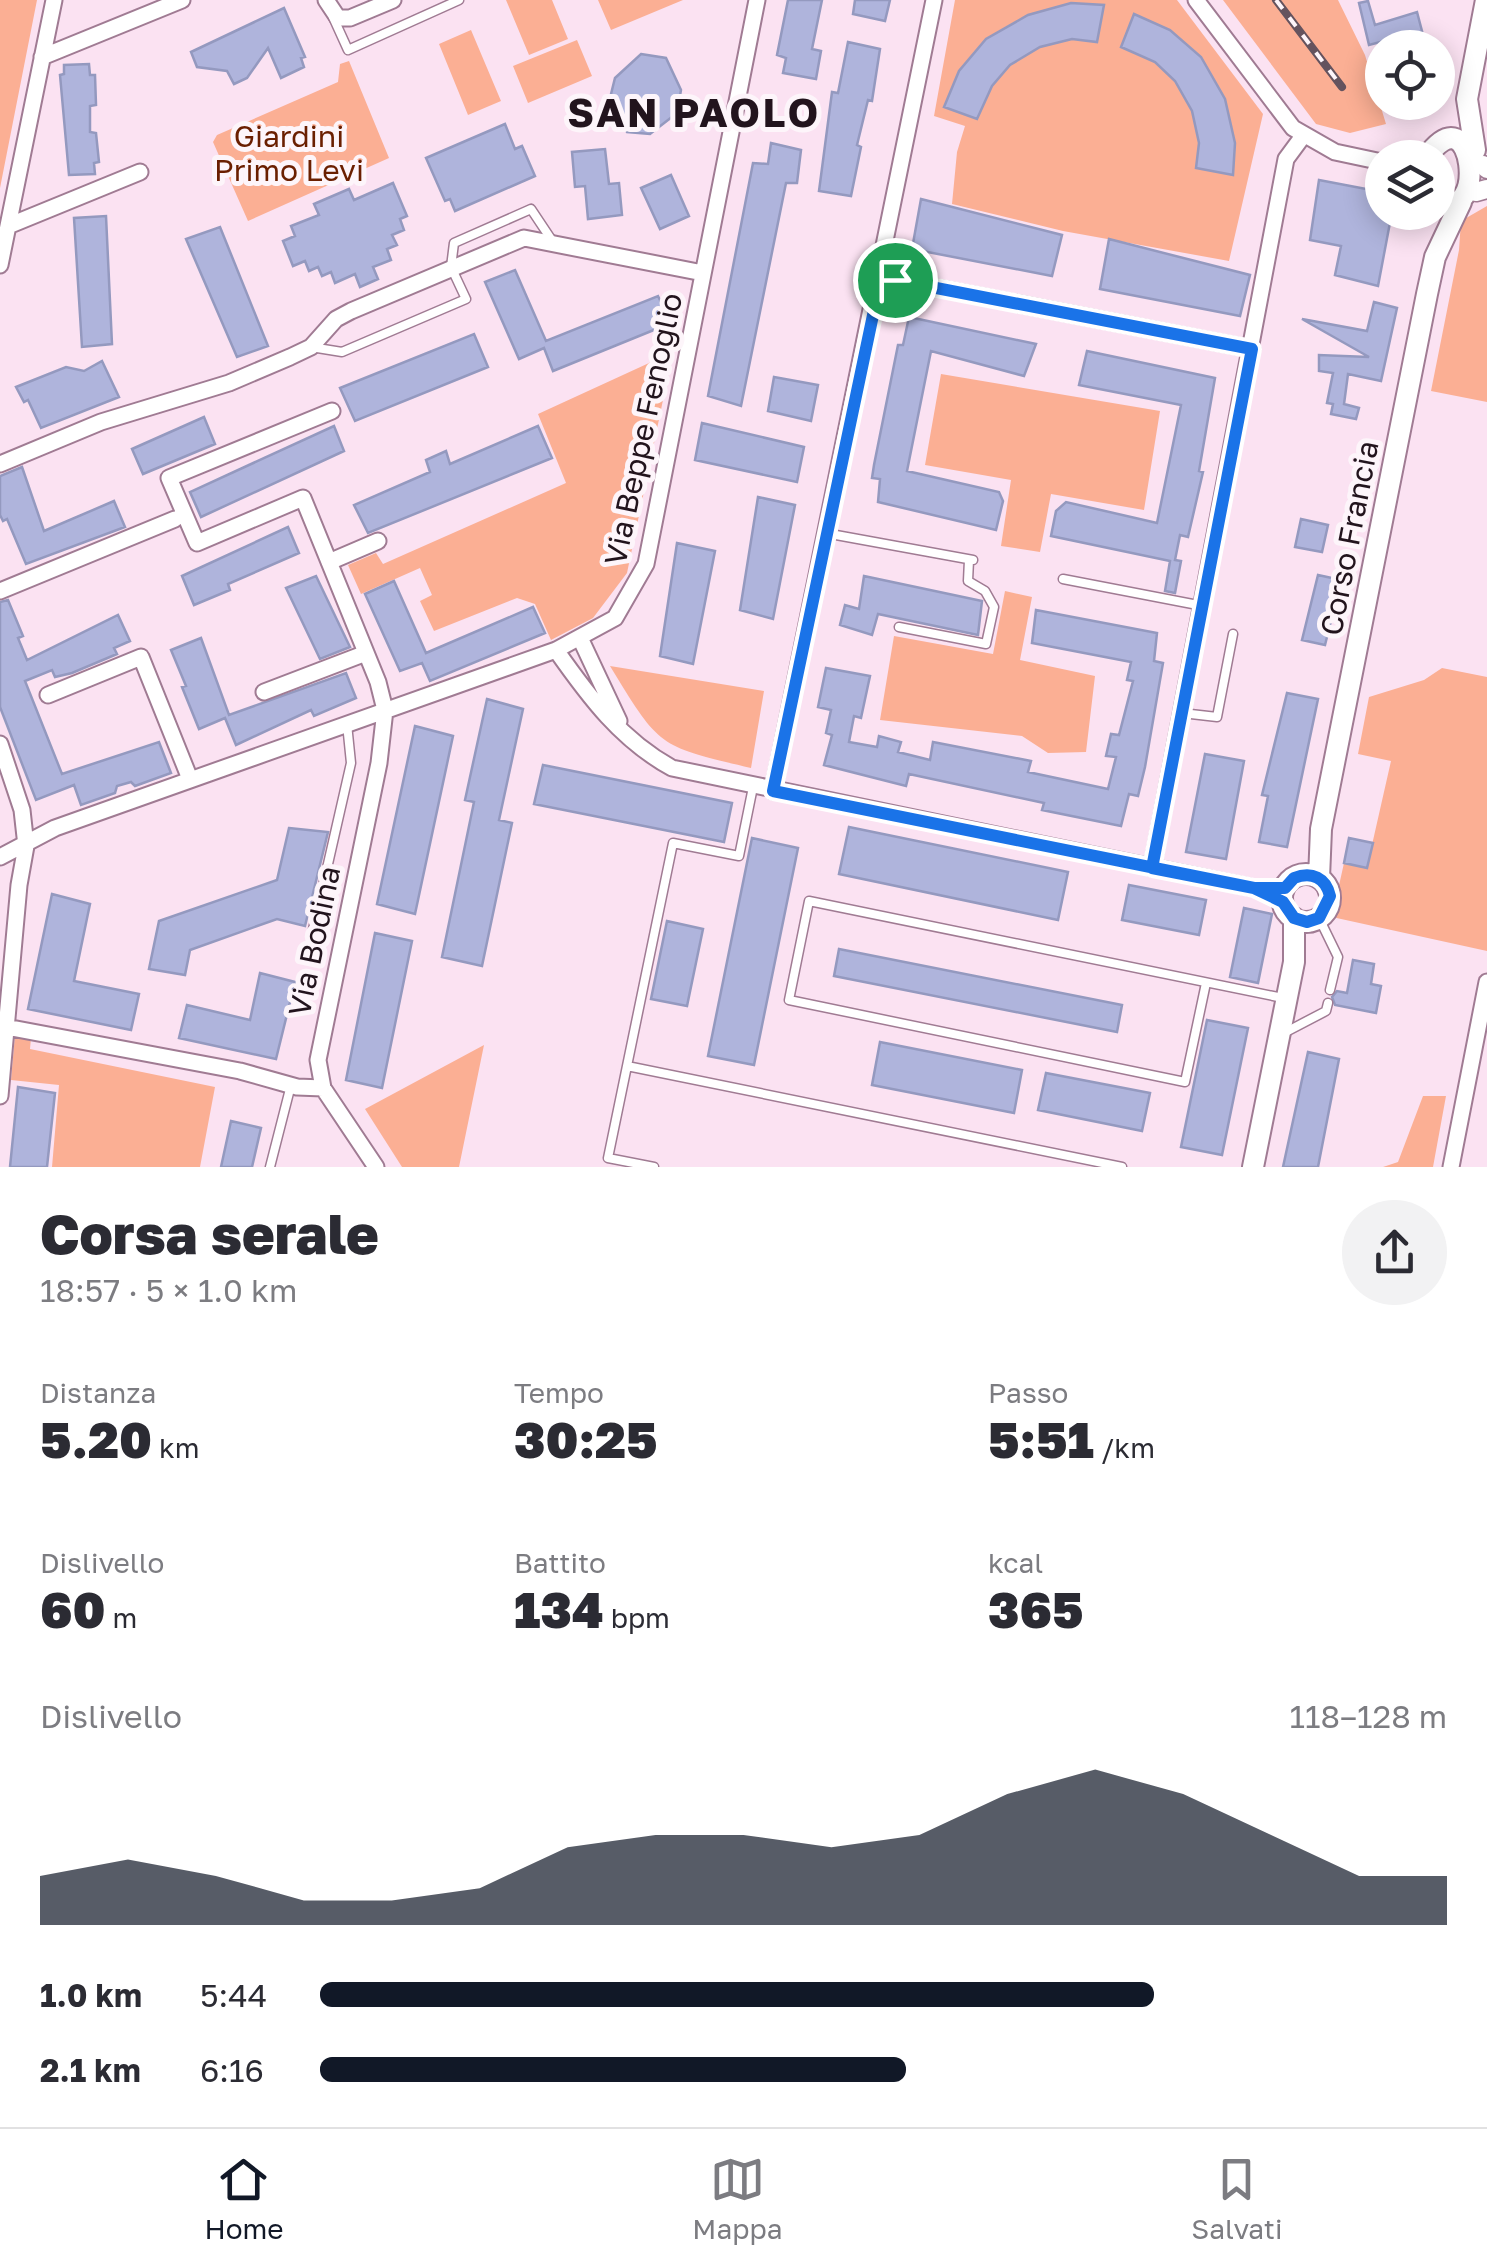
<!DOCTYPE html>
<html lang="it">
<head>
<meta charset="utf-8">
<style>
  :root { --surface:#fff; --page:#f2f2f3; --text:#2b2b33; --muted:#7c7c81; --line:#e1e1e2; --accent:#111827 }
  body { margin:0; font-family:"Golos Text",sans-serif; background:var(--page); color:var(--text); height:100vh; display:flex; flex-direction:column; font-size:38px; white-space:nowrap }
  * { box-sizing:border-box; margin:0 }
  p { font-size:32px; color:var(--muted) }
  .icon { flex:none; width:55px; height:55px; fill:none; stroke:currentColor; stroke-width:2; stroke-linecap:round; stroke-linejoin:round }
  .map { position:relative; height:1167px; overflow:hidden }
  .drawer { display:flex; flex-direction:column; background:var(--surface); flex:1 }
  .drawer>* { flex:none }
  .tools { position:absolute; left:1365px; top:30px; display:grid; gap:20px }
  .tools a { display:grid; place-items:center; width:90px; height:90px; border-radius:50%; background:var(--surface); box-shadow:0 5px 25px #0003; font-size:50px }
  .pin { position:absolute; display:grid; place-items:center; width:85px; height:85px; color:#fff; margin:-42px; border:5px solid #fff; border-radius:50%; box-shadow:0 2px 10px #0007 }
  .round { display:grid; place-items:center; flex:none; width:105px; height:105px; border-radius:52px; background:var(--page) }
  .overview { display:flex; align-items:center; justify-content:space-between; height:170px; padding:0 40px }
  h1 { font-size:55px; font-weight:800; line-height:75px }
  .stats { display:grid; grid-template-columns:repeat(3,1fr); gap:15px; height:170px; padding:10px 40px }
  .stats div { display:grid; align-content:center }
  .stats b { font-size:50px; font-weight:800 }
  .stats small { font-size:28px; font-weight:400 }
  .stats p { font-size:28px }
  .chart { height:280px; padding:20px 40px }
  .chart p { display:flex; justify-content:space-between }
  .chart svg { width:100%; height:180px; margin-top:10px; fill:var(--accent); opacity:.7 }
  ul { padding:0 40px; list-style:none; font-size:32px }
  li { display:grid; grid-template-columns:160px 120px 1fr; align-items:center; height:75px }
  li i { height:25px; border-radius:12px; background:var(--accent) }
  .menu { display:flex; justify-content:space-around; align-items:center; height:140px; border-top:2px solid var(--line); background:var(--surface); font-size:28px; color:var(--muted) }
  .menu a { display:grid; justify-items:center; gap:5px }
  .menu .selected { color:var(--accent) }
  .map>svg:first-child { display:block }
</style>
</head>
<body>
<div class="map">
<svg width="1487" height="1167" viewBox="0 0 1487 1167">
  <rect width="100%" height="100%" fill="#fbe2f2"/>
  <path fill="#fbaf94" d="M 0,0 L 37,0 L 0,188 Z
    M 506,0 L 552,0 L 568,39 L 529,55 Z
    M 598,0 L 683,0 L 611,30 Z
    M 955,0 L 1177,0 L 1263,114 L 1229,261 L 1063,231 L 952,204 L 957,152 L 965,126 L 934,116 Z
    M 1223,0 L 1338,0 L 1365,55 L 1386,124 L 1350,133 L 1316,124 Z
    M 471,30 L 501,101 L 468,115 L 439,44 Z
    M 577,40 L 592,76 L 528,103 L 513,66 Z
    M 349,61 L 389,158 L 248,221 L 213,142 L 217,135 L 338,82 L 340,64 Z
    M 1487,206 L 1487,402 L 1431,391 L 1459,250 L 1461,221 Z
    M 673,352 L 627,573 L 593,618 L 551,640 L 535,604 L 517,598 L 434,631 L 420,601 L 432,595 L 420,568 L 361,594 L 348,565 L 376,553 L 383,564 L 566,483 L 538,414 Z
    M 941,374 L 1160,411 L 1144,510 L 1051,494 L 1040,552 L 1001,546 L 1011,480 L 925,465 Z
    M 1005,591 L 1032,597 L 1020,660 L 1095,676 L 1086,752 L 1048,753 L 1022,736 L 880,720 L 894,636 L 993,654 Z
    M 610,666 L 764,691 L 751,768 C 658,746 660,748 610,666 Z
    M 1442,668 L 1487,677 L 1487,951 L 1332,917 L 1344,863 L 1367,867 L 1391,761 L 1358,754 L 1369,697 L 1424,680 Z
    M 15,1035 L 31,1038 L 30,1049 L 215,1087 L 200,1167 L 52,1167 L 59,1085 L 11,1080 Z
    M 484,1045 L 459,1167 L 402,1167 L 365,1109 Z
    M 1423,1096 L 1446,1096 L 1433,1167 L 1383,1167 L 1398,1162 Z"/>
  <path fill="#afb4dc" stroke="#9499bf" stroke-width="2.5" d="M 788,0 L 822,0 L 812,49 L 821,51 L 816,79 L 783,73 L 786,58 L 777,55 Z
    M 855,0 L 890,0 L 885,21 L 853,14 Z
    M 1368,1 L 1375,25 L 1417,12 L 1422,31 L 1369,45 L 1359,3 Z
    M 1071,3 L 1104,5 L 1097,42 L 1072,39 L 1040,47 L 1010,65 L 992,86 L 977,119 L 944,107 L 959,71 L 986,39 L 1028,15 Z
    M 284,8 L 305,57 L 301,58 L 304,67 L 281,78 L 268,48 L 247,78 L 234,84 L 227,71 L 197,67 L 191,52 Z
    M 1134,14 L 1170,30 L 1201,57 L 1225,99 L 1235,143 L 1233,175 L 1196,168 L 1199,143 L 1192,111 L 1175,81 L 1155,62 L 1121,47 Z
    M 848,42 L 880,49 L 872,101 L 868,100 L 857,145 L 861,147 L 851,196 L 819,191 L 832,92 L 838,93 Z
    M 641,54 L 666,58 L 681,90 L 677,113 L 650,134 L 627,132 L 610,98 L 615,78 Z
    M 89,64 L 90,75 L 95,75 L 96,105 L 90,106 L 90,132 L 96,133 L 99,162 L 94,163 L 95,174 L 69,175 L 60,75 L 64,74 L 64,65 Z
    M 505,124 L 515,149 L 522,146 L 535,176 L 455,211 L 450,199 L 445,201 L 426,158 Z
    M 771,143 L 801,150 L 797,183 L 786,183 L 741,406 L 708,396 L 753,163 L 768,164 Z
    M 605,149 L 609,184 L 619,183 L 622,215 L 588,219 L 585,186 L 575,187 L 572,152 Z
    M 671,175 L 689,216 L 660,229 L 641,188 Z
    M 1319,180 L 1382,192 L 1382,212 L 1392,212 L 1378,286 L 1335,275 L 1341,246 L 1310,240 Z
    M 393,183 L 407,216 L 400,219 L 404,230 L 392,235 L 397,245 L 387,249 L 391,260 L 373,267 L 378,279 L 360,287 L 355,274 L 335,283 L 331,272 L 322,276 L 318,267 L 309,271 L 305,261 L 293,266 L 283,241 L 295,236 L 291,226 L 319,215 L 314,204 L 349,189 L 354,200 Z
    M 921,199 L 1062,235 L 1052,276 L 912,249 Z
    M 106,216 L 112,344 L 82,347 L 74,218 Z
    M 220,227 L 268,346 L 237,357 L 186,239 Z
    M 1109,239 L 1250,275 L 1240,316 L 1100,289 Z
    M 515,270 L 546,341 L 658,296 L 671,323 L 553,371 L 544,348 L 519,359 L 485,282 Z
    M 1374,302 L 1397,308 L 1381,381 L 1348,374 L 1344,404 L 1359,408 L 1356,419 L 1331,414 L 1333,404 L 1327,403 L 1333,373 L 1319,371 L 1319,355 L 1369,357 L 1302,319 L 1367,331 Z
    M 909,317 L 1036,344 L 1024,376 L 931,351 L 907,471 L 999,492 L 1003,501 L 996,530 L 878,502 L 880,479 L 872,478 L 874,465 L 898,345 L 903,345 Z
    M 474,334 L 488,367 L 355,421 L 340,388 Z
    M 1087,351 L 1215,378 L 1199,471 L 1203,472 L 1188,537 L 1180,535 L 1175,560 L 1181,561 L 1175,593 L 1165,591 L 1170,561 L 1051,536 L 1056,511 L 1066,502 L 1157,523 L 1181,405 L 1079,385 Z
    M 102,361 L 119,397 L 41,428 L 28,400 L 24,402 L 16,387 L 66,367 L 84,371 Z
    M 774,377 L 818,385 L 811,421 L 768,411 Z
    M 204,417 L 215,444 L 143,474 L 132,449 Z
    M 702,423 L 804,447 L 797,482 L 695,460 Z
    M 334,426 L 344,451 L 201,517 L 190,492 Z
    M 538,426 L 552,458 L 368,533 L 354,505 L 430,472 L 426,460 L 446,451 L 450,464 Z
    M 22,467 L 44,531 L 114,501 L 125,527 L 26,564 L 7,519 L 3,521 L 0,515 L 0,476 Z
    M 758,497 L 795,505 L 773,619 L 740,610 Z
    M 1301,519 L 1328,525 L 1322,552 L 1295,547 Z
    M 288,527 L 299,553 L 228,584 L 230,590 L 194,605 L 182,576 Z
    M 677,543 L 715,551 L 693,664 L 660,656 Z
    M 1318,575 L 1341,580 L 1325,645 L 1302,640 Z
    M 316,576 L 350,647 L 320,659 L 286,588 Z
    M 864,576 L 982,601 L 978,635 L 878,614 L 872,635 L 840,625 L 845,605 L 859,609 Z
    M 394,581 L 426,653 L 533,607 L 545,633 L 430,681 L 422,663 L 400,671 L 365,594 Z
    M 8,600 L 23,636 L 18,638 L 27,660 L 118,615 L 130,641 L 114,648 L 117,654 L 72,673 L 55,677 L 52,670 L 25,681 L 62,774 L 159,742 L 171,773 L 135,786 L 131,782 L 117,786 L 115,793 L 81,805 L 74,785 L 36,800 L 0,707 L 0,602 Z
    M 1036,610 L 1157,633 L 1154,661 L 1163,663 L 1145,767 L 1138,796 L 1129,794 L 1121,826 L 1042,810 L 1044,803 L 909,774 L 906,786 L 824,765 L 832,735 L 826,733 L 831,710 L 818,707 L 826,668 L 870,676 L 861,718 L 854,716 L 849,742 L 877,747 L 879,736 L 901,742 L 898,752 L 930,760 L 933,742 L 1031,761 L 1028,772 L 1108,789 L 1116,757 L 1106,756 L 1111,734 L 1119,735 L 1133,681 L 1127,680 L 1131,662 L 1032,643 Z
    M 201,638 L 229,715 L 346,673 L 356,698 L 314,716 L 311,710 L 236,745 L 225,718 L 199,729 L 182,687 L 186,686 L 171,650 Z
    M 1287,693 L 1318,699 L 1287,847 L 1259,842 L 1268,796 L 1262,795 Z
    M 487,699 L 523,709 L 499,820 L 512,823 L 482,966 L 442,957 L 474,802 L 465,800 Z
    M 415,726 L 453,736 L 415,914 L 377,904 Z
    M 1205,754 L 1244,761 L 1226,859 L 1186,852 Z
    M 543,765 L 732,803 L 724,842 L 534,804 Z
    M 849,827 L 1068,872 L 1058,920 L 839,874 Z
    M 289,828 L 328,832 L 305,926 L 277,919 L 190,950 L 185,975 L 149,969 L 159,921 L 277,880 Z
    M 752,838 L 798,848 L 754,1065 L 708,1056 Z
    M 1349,838 L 1373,843 L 1367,868 L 1344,863 Z
    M 1129,885 L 1206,900 L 1199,935 L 1122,920 Z
    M 52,894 L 90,904 L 74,981 L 139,994 L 131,1030 L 28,1009 Z
    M 1244,908 L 1272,914 L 1258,983 L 1230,977 Z
    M 667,921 L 703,929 L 687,1006 L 651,999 Z
    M 375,933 L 412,941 L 382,1088 L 346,1080 Z
    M 839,949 L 1122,1005 L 1117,1032 L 834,976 Z
    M 1353,960 L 1374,964 L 1371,984 L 1381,986 L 1376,1013 L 1335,1005 L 1332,997 L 1337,991 L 1347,993 Z
    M 260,973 L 295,982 L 276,1059 L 179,1038 L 187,1005 L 250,1020 Z
    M 1207,1020 L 1248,1028 L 1222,1155 L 1181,1147 Z
    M 880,1042 L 1022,1070 L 1014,1113 L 872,1085 Z
    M 1308,1052 L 1339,1059 L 1318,1167 L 1283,1167 Z
    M 1046,1073 L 1150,1093 L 1142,1131 L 1038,1110 Z
    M 18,1087 L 55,1093 L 47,1167 L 10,1167 Z
    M 231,1121 L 261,1128 L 252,1167 L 221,1167 Z"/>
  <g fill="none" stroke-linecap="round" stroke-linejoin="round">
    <g stroke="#a07b93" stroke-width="11">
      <path id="service" d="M 333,17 L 348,50 L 459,0
        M 311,347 L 342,352 L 466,299 L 451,267 L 454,243 L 531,209 L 553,242
        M 825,533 L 973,560
        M 1063,579 L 1203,606
        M 899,627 L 986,644 L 994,607 L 985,591 L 968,581 L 969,560
        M 1182,713 L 1217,717 L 1233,634
        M 1319,918 L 1338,957 L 1330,990
        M 312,934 L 351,763 L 347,724
        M 1206,983 L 1185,1082 L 789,1000 L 809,901 L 1283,998
        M 1284,1033 L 1326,1011 L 1328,1003
        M 627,1066 L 1122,1167
        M 270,1167 L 291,1085
        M 654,1167 L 608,1158 L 673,843 L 739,856 L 753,787"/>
    </g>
    <g stroke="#a07b93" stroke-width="19">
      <path id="minor" d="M 326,0 L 338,18 L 350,18 L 393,0
        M 1196,0 L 1293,128 L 1335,152 L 1382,162
        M 42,57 L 182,0
        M 8,226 L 140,172
        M 0,265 L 54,0
        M 881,277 L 1252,349
        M 332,411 L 169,478 L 197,543 L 303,498 L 378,682 L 385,710 L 379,763 L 318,1060 L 323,1088 L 376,1167
        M 0,464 L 101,422 L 229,383 L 290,357 L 311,347 L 336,319 L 351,311 L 524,238 L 703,273
        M 329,562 L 378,541
        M 0,591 L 175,519
        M 581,640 L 619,721
        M 556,650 C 589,697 621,740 672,768 L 1254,888 L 1285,888
        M 264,692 L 366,653
        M 48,695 L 141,657 L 190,779
        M 0,744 L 22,810 L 26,846 L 19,885 L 0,1096
        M 773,791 L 934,0
        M 0,857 L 55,828 L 556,650 L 615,618 L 646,564 L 757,0
        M 1152,868 L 1286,159 L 1303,136
        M 6,1027 L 240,1071 L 297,1087 L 323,1088
        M 1451,1167 L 1487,982"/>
    </g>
    <g stroke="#a07b93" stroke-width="21">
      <path id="tertiary" d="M 1483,165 L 1487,169
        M 1476,192 L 1487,189"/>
    </g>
    <g stroke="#a07b93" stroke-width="24">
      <path id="secondary" d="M 1475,150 L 1467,99 L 1486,0
        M 1426,158 C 1476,87 1487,232 1438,198
        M1282 898a24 24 0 1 1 48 0a24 24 0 1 1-48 0Z
        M 1319,878 L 1321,829 L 1427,294 L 1435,257 L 1461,202
        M 1253,1167 L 1294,962 L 1294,918"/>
    </g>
    <use href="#service" stroke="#fff" stroke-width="8"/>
    <use href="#minor" stroke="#fff" stroke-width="15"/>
    <use href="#tertiary" stroke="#fff" stroke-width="18"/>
    <use href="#secondary" stroke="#fff" stroke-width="20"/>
    <g stroke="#65535e" stroke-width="8">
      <path id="rail" d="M 1276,0 L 1342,87"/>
    </g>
    <use href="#rail" stroke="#fdf5fa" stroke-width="4" stroke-dasharray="11" stroke-linecap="butt"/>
  </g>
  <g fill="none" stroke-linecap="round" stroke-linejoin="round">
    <g stroke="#fff" stroke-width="20">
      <path id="route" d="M 895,280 L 881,277 L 773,791 L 1254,888 L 1285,888 L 1294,878 C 1312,871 1326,878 1330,896 L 1319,918 L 1307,922 L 1294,918 L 1283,902 L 1254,888 L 1152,868 L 1252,349 L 895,280"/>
    </g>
    <use href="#route" stroke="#1a73e8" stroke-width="12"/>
  </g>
  <g text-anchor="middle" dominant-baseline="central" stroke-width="10" stroke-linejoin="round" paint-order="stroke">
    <g font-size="30" fill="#6a1f00" stroke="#fdf5fa">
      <text x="289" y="136">Giardini<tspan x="289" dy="34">Primo Levi</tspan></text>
    </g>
    <g font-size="30" fill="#22141d" stroke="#fdf5fa">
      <text transform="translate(643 429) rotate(-78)">Via Beppe Fenoglio</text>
      <text transform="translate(1349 538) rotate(-79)">Corso Francia</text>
      <text transform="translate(314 941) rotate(-78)">Via Bodina</text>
    </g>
    <g font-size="40" font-weight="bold" letter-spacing="2.5" fill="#22141d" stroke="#fdf5fa">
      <text x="694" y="112">SAN PAOLO</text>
    </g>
  </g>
</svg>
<div class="tools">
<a><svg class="icon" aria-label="locate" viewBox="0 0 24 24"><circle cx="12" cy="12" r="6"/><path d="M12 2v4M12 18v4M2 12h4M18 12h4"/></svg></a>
<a><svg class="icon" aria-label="layers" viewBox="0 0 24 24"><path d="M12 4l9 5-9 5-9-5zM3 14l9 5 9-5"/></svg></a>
</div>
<div class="pin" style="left:895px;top:280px;background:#1e9e55"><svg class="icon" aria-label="arrive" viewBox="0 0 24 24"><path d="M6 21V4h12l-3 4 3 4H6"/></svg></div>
</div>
<section class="drawer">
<div class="overview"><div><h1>Corsa serale</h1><p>18:57 · 5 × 1.0 km</p></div><a class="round"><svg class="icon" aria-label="share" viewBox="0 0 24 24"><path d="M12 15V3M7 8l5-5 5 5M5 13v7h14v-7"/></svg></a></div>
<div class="stats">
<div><p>Distanza</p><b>5.20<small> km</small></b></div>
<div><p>Tempo</p><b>30:25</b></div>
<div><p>Passo</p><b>5:51<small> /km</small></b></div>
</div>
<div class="stats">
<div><p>Dislivello</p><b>60<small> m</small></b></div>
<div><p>Battito</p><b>134<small> bpm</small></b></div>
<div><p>kcal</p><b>365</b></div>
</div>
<div class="chart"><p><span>Dislivello</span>118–128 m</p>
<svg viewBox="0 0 160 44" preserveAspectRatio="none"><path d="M0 44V32L10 28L20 32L30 38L40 38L50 35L60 25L70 22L80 22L90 25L100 22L110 12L120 6L130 12L140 22L150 32L160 32V44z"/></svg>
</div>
<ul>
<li><b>1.0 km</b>5:44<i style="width:74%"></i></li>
<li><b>2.1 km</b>6:16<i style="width:52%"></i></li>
</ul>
</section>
<nav class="menu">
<a class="selected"><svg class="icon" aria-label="home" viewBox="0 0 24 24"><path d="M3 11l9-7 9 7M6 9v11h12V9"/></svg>Home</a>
<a><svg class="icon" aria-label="map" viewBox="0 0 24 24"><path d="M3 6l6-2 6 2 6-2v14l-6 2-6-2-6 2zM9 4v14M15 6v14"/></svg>Mappa</a>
<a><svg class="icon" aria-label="saved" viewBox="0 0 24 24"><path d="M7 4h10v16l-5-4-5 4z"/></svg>Salvati</a>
</nav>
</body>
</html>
